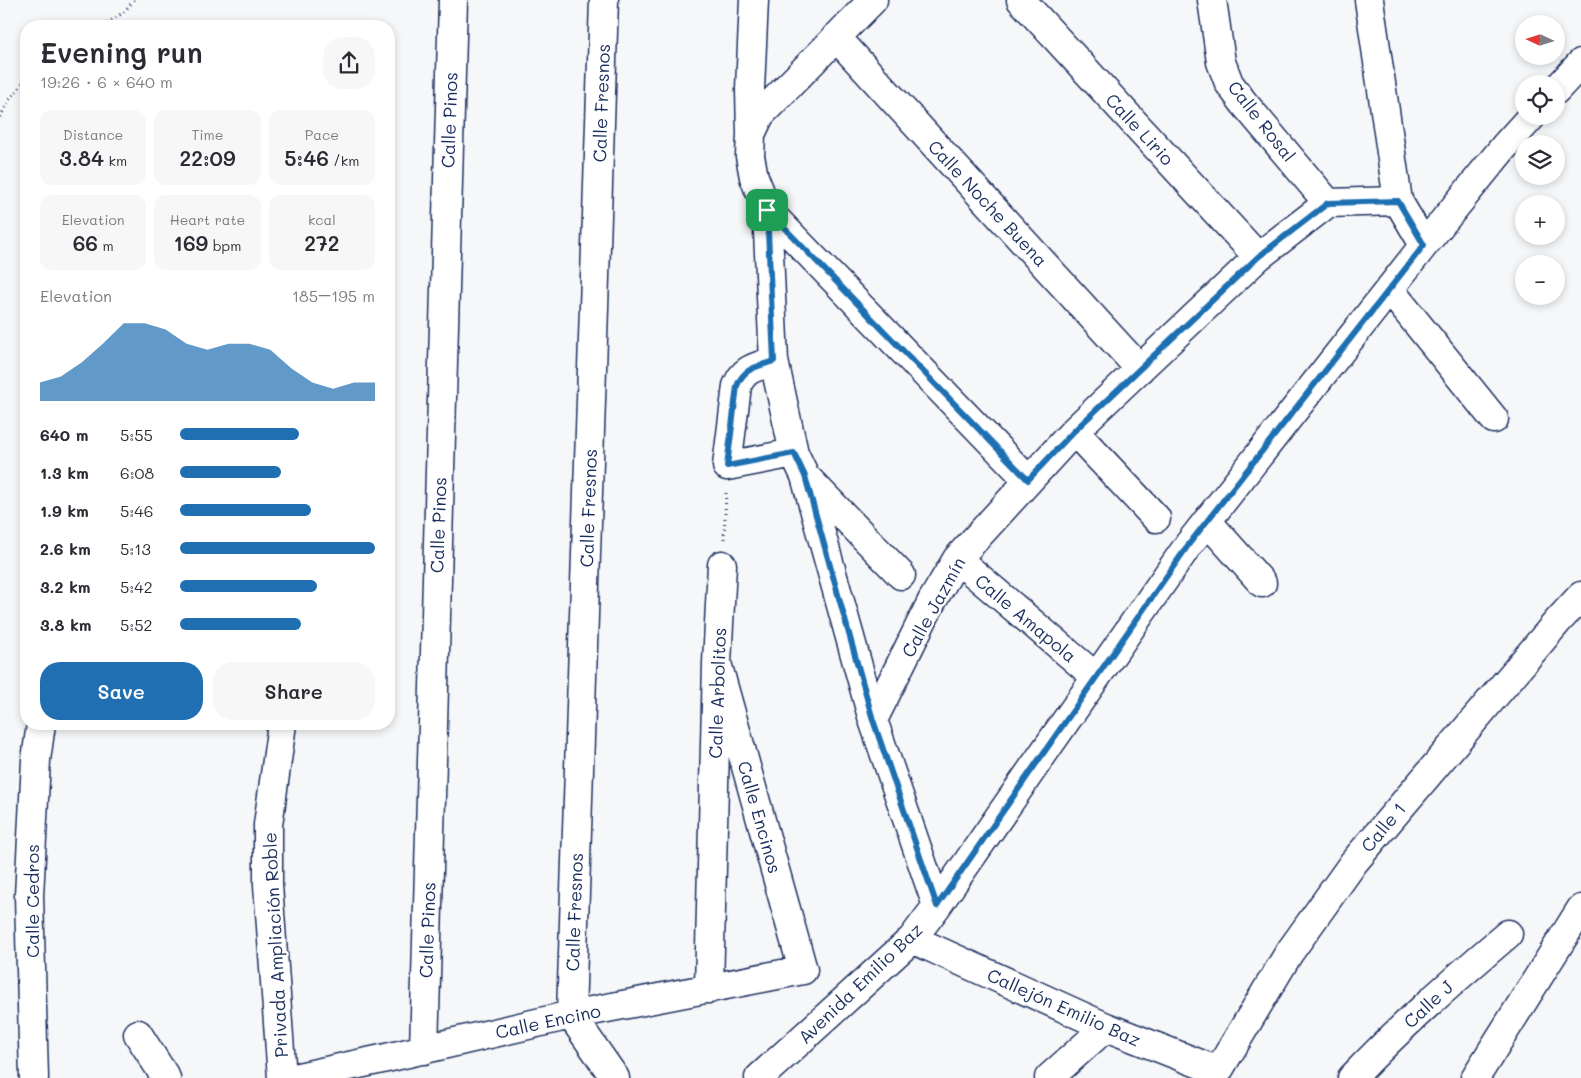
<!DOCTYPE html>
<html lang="en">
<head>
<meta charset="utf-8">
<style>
  :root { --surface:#fff; --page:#f7f7f7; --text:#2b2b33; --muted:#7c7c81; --accent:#1f6fb2 }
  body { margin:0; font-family:Mali,sans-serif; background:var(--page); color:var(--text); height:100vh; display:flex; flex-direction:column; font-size:19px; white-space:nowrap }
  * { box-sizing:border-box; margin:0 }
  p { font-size:16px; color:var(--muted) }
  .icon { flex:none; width:28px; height:28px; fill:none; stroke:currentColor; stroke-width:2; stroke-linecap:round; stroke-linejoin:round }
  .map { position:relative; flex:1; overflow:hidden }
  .side { position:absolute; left:20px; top:20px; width:375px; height:710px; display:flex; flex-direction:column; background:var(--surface); border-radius:20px; box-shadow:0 2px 8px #0003 }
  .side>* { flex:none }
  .needle { width:32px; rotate:274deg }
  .buttons { position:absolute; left:1515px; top:15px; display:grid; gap:10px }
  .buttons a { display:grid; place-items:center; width:50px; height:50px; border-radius:50%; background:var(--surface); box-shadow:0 2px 8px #0003; font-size:25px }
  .pin { position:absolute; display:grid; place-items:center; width:42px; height:42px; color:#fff; margin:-21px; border-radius:10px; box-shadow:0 2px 8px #0006 }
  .round { display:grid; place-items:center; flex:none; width:52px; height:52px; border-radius:20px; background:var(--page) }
  .overview { display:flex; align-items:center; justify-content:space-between; height:85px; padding:0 20px }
  h1 { font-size:28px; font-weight:600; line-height:38px }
  .metrics { display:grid; grid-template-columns:repeat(3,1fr); gap:8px; height:85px; padding:5px 20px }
  .metrics div { display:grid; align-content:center; border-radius:12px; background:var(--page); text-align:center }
  .metrics b { font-size:21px; font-weight:600 }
  .metrics small { font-size:14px; font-weight:400 }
  .metrics p { font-size:14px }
  .chart { height:140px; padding:10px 20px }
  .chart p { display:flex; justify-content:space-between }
  .chart svg { width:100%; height:90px; margin-top:5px; fill:var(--accent); opacity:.7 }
  .action { display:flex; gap:10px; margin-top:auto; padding:10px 20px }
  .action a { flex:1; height:58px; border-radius:20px; background:var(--accent); color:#fff; font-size:20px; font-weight:600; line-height:58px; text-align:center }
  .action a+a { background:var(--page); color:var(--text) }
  ul { padding:0 20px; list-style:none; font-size:16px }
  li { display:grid; grid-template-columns:80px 60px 1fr; align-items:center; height:38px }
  li i { height:12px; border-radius:6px; background:var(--accent) }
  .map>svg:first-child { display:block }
</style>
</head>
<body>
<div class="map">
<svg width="1581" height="1078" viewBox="0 0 1581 1078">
  <rect width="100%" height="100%" fill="#f6f7f9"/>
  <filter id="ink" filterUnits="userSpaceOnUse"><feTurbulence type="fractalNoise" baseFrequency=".02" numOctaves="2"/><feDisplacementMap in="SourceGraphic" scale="10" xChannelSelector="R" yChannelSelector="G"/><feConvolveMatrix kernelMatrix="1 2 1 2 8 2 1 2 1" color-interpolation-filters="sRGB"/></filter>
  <g filter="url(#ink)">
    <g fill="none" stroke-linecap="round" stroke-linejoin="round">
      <g stroke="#1b2f5e" stroke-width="31">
        <path id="minor" d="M 604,0 L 571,1015 L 615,1078
          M 754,0 L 750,89 L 751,134 L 750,156 L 754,177 L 767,210 L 1028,480
          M 1021,0 L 1258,257
          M 1212,0 L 1221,62 L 1229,83 L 1243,102 L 1328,203
          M 1369,0 L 1398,201 L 1424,245
          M 836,37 L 1140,369
          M 1556,90 L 1581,63
          M 751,134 L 760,115 L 873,0
          M 767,210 L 774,361 L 794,453 L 805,476 L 873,720 L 937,906
          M 1390,290 L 1494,419
          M 774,361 C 756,367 744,368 737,386 L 727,466 L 794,453
          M 1074,431 L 1156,518
          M 808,479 L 901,575
          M 1207,521 L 1262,583
          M 957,559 L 1096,677
          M 873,720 L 932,601 L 957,559 L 1074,431 L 1258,257 L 1328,203 L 1398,201
          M 282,724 L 268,825 L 268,885 L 282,1078
          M 912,939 L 1106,1027 L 1218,1071
          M 709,989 L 717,663 L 722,565
          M 138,1034 L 166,1078
          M 424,1050 L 453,0
          M 34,1078 L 29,896 L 36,760 L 41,724
          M 294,1078 L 382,1059 L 571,1015 L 803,970 L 717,663
          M 759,1078 L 912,939 L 937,906 L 1189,544 L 1424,245 L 1504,147 L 1532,116
          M 1049,1078 L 1106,1027
          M 1214,1078 L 1289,953 L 1354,862 L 1558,621 L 1581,596
          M 1352,1078 C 1401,1026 1454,980 1508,934
          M 1475,1078 L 1581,909"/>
      </g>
      <path stroke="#1b2f5e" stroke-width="3" stroke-dasharray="1 4" stroke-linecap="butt" d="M 103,26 L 124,12 L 134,0
        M 0,117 L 11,98 L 26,79
        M 724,539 L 726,493"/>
      <use href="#minor" stroke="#fff" stroke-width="28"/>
    </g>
  </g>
  <g fill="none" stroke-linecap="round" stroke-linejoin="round" filter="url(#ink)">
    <g stroke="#fff" stroke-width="10">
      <path id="route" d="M 1398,201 L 1424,245 L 1189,544 L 937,906 L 873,720 L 805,476 L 794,453 L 727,466 L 737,386 C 744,368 756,367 774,361 L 767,210 L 1028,480 L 1074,431 L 1258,257 L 1328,203 Z"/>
    </g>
    <use href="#route" stroke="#1f6fb2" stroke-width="6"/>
  </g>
  <g text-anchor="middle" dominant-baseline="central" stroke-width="4.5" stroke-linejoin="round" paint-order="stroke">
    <g font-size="18" fill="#1b2f5e" stroke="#fff">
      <text transform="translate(601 103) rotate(-88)">Calle Fresnos</text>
      <text transform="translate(449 120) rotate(-88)">Calle Pinos</text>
      <text transform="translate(1262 121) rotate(52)">Calle Rosal</text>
      <text transform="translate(1140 129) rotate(47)">Calle Lirio</text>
      <text transform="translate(988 203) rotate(47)">Calle Noche Buena</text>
      <text transform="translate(588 508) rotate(-88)">Calle Fresnos</text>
      <text transform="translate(438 525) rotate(-88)">Calle Pinos</text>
      <text transform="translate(933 607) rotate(-61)">Calle Jazmín</text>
      <text transform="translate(1026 618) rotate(40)">Calle Amapola</text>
      <text transform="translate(717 693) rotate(-88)">Calle Arbolitos</text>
      <text transform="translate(760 817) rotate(74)">Calle Encinos</text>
      <text transform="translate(1383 827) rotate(-50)">Calle 1</text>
      <text transform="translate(32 901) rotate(-90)">Calle Cedros</text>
      <text transform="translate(574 912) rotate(-88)">Calle Fresnos</text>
      <text transform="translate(427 930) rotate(-88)">Calle Pinos</text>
      <text transform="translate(275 945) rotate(-93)">Privada Ampliación Roble</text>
      <text transform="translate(860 983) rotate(-44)">Avenida Emilio Baz</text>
      <text transform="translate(1428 1004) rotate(-43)">Calle J</text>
      <text transform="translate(1064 1007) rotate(24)">Callejón Emilio Baz</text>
      <text transform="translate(548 1021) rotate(-12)">Calle Encino</text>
    </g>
  </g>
</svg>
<div class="buttons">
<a><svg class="needle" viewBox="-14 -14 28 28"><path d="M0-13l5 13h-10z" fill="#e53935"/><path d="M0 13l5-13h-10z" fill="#7c7c81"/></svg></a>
<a><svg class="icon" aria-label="locate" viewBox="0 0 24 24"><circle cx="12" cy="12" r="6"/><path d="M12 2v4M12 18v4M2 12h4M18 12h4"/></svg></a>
<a><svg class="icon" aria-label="layers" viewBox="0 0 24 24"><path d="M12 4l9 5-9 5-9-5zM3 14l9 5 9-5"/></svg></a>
<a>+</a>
<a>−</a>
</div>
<div class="pin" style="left:767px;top:210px;background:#1e9e55"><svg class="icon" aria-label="arrive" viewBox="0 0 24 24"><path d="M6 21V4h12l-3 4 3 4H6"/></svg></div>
<section class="side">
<div class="overview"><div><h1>Evening run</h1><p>19:26 · 6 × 640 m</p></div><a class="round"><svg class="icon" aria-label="share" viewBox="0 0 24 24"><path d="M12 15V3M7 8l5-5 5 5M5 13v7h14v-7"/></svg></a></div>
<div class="metrics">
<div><p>Distance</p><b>3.84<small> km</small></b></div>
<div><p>Time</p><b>22:09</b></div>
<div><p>Pace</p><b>5:46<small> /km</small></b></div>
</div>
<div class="metrics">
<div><p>Elevation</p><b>66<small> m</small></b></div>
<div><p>Heart rate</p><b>169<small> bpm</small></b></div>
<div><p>kcal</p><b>272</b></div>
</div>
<div class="chart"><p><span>Elevation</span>185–195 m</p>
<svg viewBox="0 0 160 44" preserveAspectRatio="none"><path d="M0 44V35L10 32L20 25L30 16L40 6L50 6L60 9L70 16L80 19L90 16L100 16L110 19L120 28L130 35L140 38L150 35L160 35V44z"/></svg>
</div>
<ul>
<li><b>640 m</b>5:55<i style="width:61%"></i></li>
<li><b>1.3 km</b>6:08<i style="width:52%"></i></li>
<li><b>1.9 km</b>5:46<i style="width:67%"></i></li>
<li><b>2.6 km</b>5:13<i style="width:100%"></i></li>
<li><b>3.2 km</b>5:42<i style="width:70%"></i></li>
<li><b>3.8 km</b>5:52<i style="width:62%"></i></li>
</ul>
<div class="action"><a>Save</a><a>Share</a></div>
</section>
</div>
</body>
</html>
